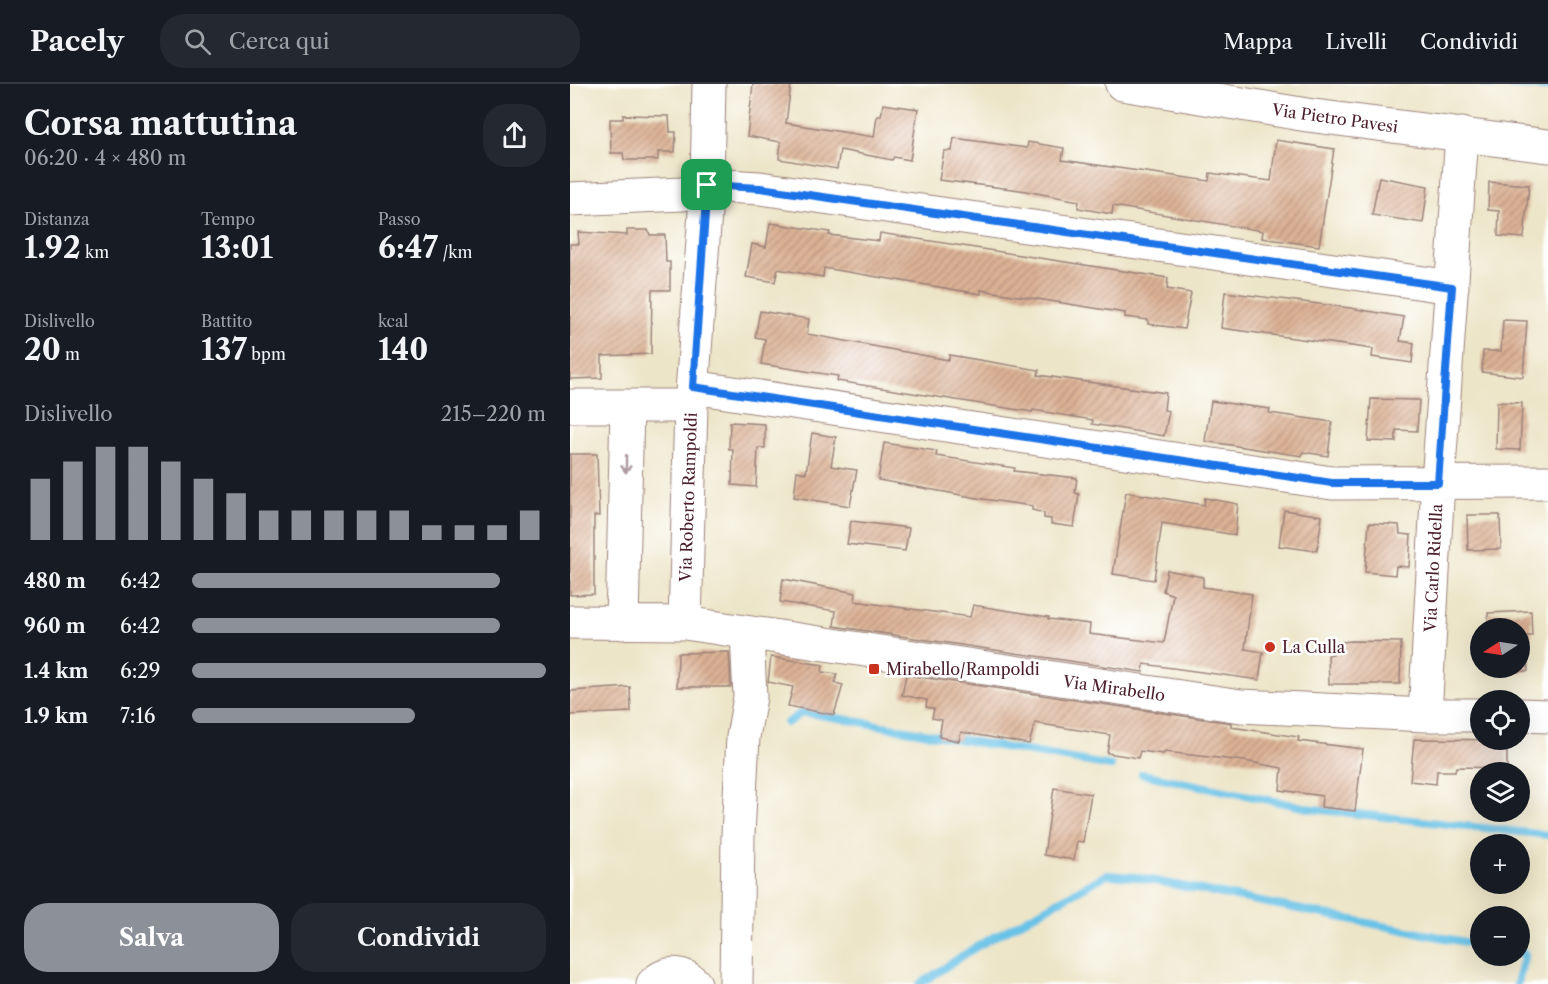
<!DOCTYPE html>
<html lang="it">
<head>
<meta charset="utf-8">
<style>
  :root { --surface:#171b24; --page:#242831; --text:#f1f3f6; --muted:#9ea1a6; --line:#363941; --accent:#8c9099 }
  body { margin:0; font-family:"Libre Caslon Text",serif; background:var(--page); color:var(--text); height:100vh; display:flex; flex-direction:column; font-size:22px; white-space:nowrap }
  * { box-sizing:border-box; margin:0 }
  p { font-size:20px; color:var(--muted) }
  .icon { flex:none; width:33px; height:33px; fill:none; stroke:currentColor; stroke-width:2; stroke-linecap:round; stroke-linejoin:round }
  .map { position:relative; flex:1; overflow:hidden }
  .drawer { display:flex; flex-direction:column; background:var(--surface); width:570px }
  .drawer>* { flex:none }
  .needle { width:39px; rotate:258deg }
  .tools { position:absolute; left:900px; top:534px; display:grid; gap:12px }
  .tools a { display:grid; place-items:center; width:60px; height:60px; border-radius:50%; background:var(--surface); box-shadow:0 6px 24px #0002; font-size:30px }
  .pin { position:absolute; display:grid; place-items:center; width:51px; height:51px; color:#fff; margin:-26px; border-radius:12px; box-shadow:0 3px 9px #0006 }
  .round { display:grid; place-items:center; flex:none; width:63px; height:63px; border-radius:24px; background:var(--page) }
  .headline { display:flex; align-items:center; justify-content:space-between; height:102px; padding:0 24px }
  h1 { font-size:33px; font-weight:700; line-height:45px }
  .metrics { display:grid; grid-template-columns:repeat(3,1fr); gap:9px; height:102px; padding:6px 24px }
  .metrics div { display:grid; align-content:center }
  .metrics b { font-size:30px; font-weight:700 }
  .metrics small { font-size:16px; font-weight:400 }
  .metrics p { font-size:16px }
  .chart { height:168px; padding:12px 24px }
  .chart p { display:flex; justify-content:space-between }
  .chart svg { width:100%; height:108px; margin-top:6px; stroke:var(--accent); stroke-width:6 }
  .cta { display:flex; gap:12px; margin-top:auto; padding:12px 24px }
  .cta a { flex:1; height:69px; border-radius:24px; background:var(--accent); color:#fff; font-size:24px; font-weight:700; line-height:69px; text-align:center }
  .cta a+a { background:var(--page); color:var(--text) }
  ul { padding:0 24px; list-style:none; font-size:20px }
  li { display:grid; grid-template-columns:96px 72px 1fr; align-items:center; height:45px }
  li i { height:15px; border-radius:8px; background:var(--accent) }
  header { display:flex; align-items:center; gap:36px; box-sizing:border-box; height:84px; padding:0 30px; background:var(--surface); border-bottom:2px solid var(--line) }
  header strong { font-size:28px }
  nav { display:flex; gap:33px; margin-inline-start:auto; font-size:21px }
  .search { width:420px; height:54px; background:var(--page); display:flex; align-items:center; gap:15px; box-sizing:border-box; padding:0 21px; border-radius:24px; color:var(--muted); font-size:22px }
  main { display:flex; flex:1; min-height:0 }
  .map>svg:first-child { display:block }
</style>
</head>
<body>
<header>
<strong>Pacely</strong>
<div class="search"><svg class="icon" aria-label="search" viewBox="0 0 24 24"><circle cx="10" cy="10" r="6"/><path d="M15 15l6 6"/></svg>Cerca qui</div>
<nav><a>Mappa</a><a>Livelli</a><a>Condividi</a></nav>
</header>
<main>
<section class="drawer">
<div class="headline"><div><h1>Corsa mattutina</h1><p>06:20 · 4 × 480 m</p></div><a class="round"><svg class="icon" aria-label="share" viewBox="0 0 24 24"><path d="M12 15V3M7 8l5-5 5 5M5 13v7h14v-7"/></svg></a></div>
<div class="metrics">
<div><p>Distanza</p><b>1.92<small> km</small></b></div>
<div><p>Tempo</p><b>13:01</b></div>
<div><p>Passo</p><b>6:47<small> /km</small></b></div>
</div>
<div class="metrics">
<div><p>Dislivello</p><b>20<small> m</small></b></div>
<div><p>Battito</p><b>137<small> bpm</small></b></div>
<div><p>kcal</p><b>140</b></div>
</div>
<div class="chart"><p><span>Dislivello</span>215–220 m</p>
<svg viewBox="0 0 160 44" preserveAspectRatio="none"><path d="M5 44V19M15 44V12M25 44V6M35 44V6M45 44V12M55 44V19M65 44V25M75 44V32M85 44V32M95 44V32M105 44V32M115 44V32M125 44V38M135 44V38M145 44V38M155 44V32"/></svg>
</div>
<ul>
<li><b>480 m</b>6:42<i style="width:87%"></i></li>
<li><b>960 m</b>6:42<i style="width:87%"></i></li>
<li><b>1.4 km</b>6:29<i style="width:100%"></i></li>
<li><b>1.9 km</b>7:16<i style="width:63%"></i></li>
</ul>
<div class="cta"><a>Salva</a><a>Condividi</a></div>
</section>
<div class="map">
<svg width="978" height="900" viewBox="0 0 978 900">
  <defs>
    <pattern id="building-hatch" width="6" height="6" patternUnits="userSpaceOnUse" patternTransform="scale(1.5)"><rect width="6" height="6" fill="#dcb295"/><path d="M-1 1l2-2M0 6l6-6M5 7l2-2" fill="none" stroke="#b4907a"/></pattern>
  </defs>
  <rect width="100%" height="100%" fill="#fff"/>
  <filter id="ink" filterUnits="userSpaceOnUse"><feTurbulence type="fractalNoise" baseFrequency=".0167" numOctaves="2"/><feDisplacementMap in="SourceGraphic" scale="12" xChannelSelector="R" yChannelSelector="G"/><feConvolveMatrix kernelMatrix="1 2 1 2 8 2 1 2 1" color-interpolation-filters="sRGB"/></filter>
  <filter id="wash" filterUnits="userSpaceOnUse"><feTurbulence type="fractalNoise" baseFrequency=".008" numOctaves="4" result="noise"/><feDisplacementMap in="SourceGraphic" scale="24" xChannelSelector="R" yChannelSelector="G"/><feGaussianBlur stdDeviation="1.35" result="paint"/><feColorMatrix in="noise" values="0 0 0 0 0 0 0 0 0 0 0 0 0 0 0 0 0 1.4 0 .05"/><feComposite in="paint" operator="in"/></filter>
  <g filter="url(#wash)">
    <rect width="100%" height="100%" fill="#ede5c8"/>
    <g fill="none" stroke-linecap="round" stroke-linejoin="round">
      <path stroke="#69c2e7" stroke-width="8" d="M 914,0 L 978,3
        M 217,639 L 233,628 L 541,682
        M 572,690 L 743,725 L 978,751
        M 350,900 L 406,863 L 536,791 L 565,793 L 910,861
        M 947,900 L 955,870 L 950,869"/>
    </g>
    <g id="blocks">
      <path fill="url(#building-hatch)" d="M 183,0 L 221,0 L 216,39 L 304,53 L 307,32 L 311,32 L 313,20 L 348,25 L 340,76 L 324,73 L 322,76 L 270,66 L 267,85 L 209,75 L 211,58 L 177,52 Z
        M 53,31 L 99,32 L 100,48 L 106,48 L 105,68 L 88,68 L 88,76 L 54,76 L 53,69 L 41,69 L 40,35 L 53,35 Z
        M 384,54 L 457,64 L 458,58 L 494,64 L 492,76 L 639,97 L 640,89 L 701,97 L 706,56 L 764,65 L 749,162 L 692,154 L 693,147 L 543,122 L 542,130 L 508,124 L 509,117 L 450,106 L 369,96 L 374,67 L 382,67 Z
        M 809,93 L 858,102 L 853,139 L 802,131 Z
        M 919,98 L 959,101 L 954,154 L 928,152 L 929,127 L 918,126 Z
        M 200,139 L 260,148 L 259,151 L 309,157 L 310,149 L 598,194 L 597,205 L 621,209 L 614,245 L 578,240 L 578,236 L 555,233 L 555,229 L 411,206 L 411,210 L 254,184 L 253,193 L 208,185 L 205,198 L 176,193 L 182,160 L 196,163 Z
        M 57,146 L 78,146 L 80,151 L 95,151 L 96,178 L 100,178 L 100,206 L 82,206 L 81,270 L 32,272 L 32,294 L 0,295 L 0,160 L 9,160 L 8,148 L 57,151 Z
        M 655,208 L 780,224 L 834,233 L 830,257 L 844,259 L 842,279 L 802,273 L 803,265 L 651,244 Z
        M 190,227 L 239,235 L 237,250 L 379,276 L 379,271 L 469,286 L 468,291 L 596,309 L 594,326 L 599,327 L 594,352 L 522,340 L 523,336 L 463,326 L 462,328 L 267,297 L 268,292 L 191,280 L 195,255 L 185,253 Z
        M 933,236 L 957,237 L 953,293 L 912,288 L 913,267 L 931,267 Z
        M 801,315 L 849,316 L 847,347 L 826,346 L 826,358 L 798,357 Z
        M 641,317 L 700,325 L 699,329 L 762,338 L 758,372 L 733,368 L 732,372 L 635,357 Z
        M 927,318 L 952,319 L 950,366 L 926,365 Z
        M 160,338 L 195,340 L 195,364 L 188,364 L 186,403 L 162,401 L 163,365 L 159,365 Z
        M 242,349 L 266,353 L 261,382 L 287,386 L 280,422 L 224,413 L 227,387 L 236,389 Z
        M 314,359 L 367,367 L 366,372 L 445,384 L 444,387 L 507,394 L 505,409 L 509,410 L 504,443 L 481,440 L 481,435 L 474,434 L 474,429 L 462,426 L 462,422 L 413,415 L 308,396 Z
        M 0,370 L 27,370 L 29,432 L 24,432 L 24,510 L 0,511 Z
        M 556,408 L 634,421 L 635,414 L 668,420 L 665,451 L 592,439 L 584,496 L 543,490 Z
        M 714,426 L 752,432 L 747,467 L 709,462 Z
        M 897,431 L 930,431 L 931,465 L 898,466 Z
        M 281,437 L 339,444 L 335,467 L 277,460 Z
        M 799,439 L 829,441 L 830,450 L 841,451 L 839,483 L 826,482 L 825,491 L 795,488 Z
        M 597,486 L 633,493 L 633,503 L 682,510 L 675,565 L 693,568 L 689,596 L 574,580 L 573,588 L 264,542 L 266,527 L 210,518 L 213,495 L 286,509 L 285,517 L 319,522 L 400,533 L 403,521 L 479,533 L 478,535 L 520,540 L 519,550 L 594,559 L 603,511 L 593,507 Z
        M 961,527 L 962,552 L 957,552 L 958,587 L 920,589 L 920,584 L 950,584 L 950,544 L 918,544 L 918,529 Z
        M 782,557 L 831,558 L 830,600 L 759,600 L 758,571 L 763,570 L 762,559 Z
        M 159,568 L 161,603 L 107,603 L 108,569 Z
        M 201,573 L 253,581 L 252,588 L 267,590 L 265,599 L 273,601 L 264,631 L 218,622 L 223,603 L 198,598 Z
        M 336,591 L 661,639 L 661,643 L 729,653 L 728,657 L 793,665 L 785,727 L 751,723 L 752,712 L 710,706 L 712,684 L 674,677 L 595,668 L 593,670 L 570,667 L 568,674 L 537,669 L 540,651 L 465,639 L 459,660 L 391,648 L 389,657 L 369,653 L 372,636 L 362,634 L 364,625 L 356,623 L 357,616 L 332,611 Z
        M 60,603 L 61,628 L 0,631 L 0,607 Z
        M 844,655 L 937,656 L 937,684 L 886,683 L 885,687 L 867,687 L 866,700 L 840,697 Z
        M 484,704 L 521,710 L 513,758 L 507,757 L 504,776 L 474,771 Z"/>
    </g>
  </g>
  <g filter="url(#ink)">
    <use href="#blocks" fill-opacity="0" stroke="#9c827a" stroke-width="1.5"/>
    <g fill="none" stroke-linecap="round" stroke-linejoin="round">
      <g stroke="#9c827a" stroke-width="35">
        <path id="minor" d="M 552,0 L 737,31 L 978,62
          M 0,115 L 113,110 L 137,101 L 190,104 L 882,203
          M 123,303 L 762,399 L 978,398
          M 0,322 L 121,322
          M 0,538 L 115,539 L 671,622 L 855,631 L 910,631
          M 52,539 L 57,322
          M 115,539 L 121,322 L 137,101 L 139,0
          M 855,631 L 868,399 L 892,50
          M 950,631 L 978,632
          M 83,900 C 96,887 112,887 125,900
          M 166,900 L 168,751 L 173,653 L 180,613 L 177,549"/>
      </g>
      <use href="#minor" stroke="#fff" stroke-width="33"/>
    </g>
    <defs><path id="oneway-shaft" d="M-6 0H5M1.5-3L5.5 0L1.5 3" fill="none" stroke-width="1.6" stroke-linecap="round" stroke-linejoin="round" transform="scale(1.5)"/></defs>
    <use stroke="#ae9aa0" href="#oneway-shaft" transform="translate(56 380) rotate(91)"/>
  </g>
  <g fill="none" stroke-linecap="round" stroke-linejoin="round" filter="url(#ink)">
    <g stroke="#fff" stroke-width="12">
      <path id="route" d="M 137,101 L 190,104 L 882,203 L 868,399 L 762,399 L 123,303 Z"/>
    </g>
    <use href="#route" stroke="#1a73e8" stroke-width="8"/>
  </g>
  <g fill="#c8321e" stroke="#fff" stroke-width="2">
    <circle cx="700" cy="563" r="6"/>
    <rect x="298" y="579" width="12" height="12" rx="3"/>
  </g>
  <g text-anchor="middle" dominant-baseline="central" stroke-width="5" stroke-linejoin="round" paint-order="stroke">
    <g font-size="16" fill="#4a1f2b" stroke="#fff">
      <text transform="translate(765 34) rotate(8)">Via Pietro Pavesi</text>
      <text transform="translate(118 413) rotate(-88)">Via Roberto Rampoldi</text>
      <text transform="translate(863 484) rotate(-87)">Via Carlo Ridella</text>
      <text transform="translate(544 604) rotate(8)">Via Mirabello</text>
    </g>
    <g font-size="16" fill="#4a1f2b" stroke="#fff" text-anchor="start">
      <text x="712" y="563">La Culla</text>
      <text x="316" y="585">Mirabello/Rampoldi</text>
    </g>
  </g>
</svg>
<div class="tools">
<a><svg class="needle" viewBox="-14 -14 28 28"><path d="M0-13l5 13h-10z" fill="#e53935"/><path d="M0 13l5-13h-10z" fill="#9ea1a6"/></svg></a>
<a><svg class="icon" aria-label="locate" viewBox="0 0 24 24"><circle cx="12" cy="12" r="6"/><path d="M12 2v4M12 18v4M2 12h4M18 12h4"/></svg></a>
<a><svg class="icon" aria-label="layers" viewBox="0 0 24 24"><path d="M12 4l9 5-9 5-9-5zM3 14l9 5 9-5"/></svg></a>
<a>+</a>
<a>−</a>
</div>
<div class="pin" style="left:137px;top:101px;background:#1e9e55"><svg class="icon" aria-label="arrive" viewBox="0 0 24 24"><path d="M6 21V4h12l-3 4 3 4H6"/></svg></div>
</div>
</main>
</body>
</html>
